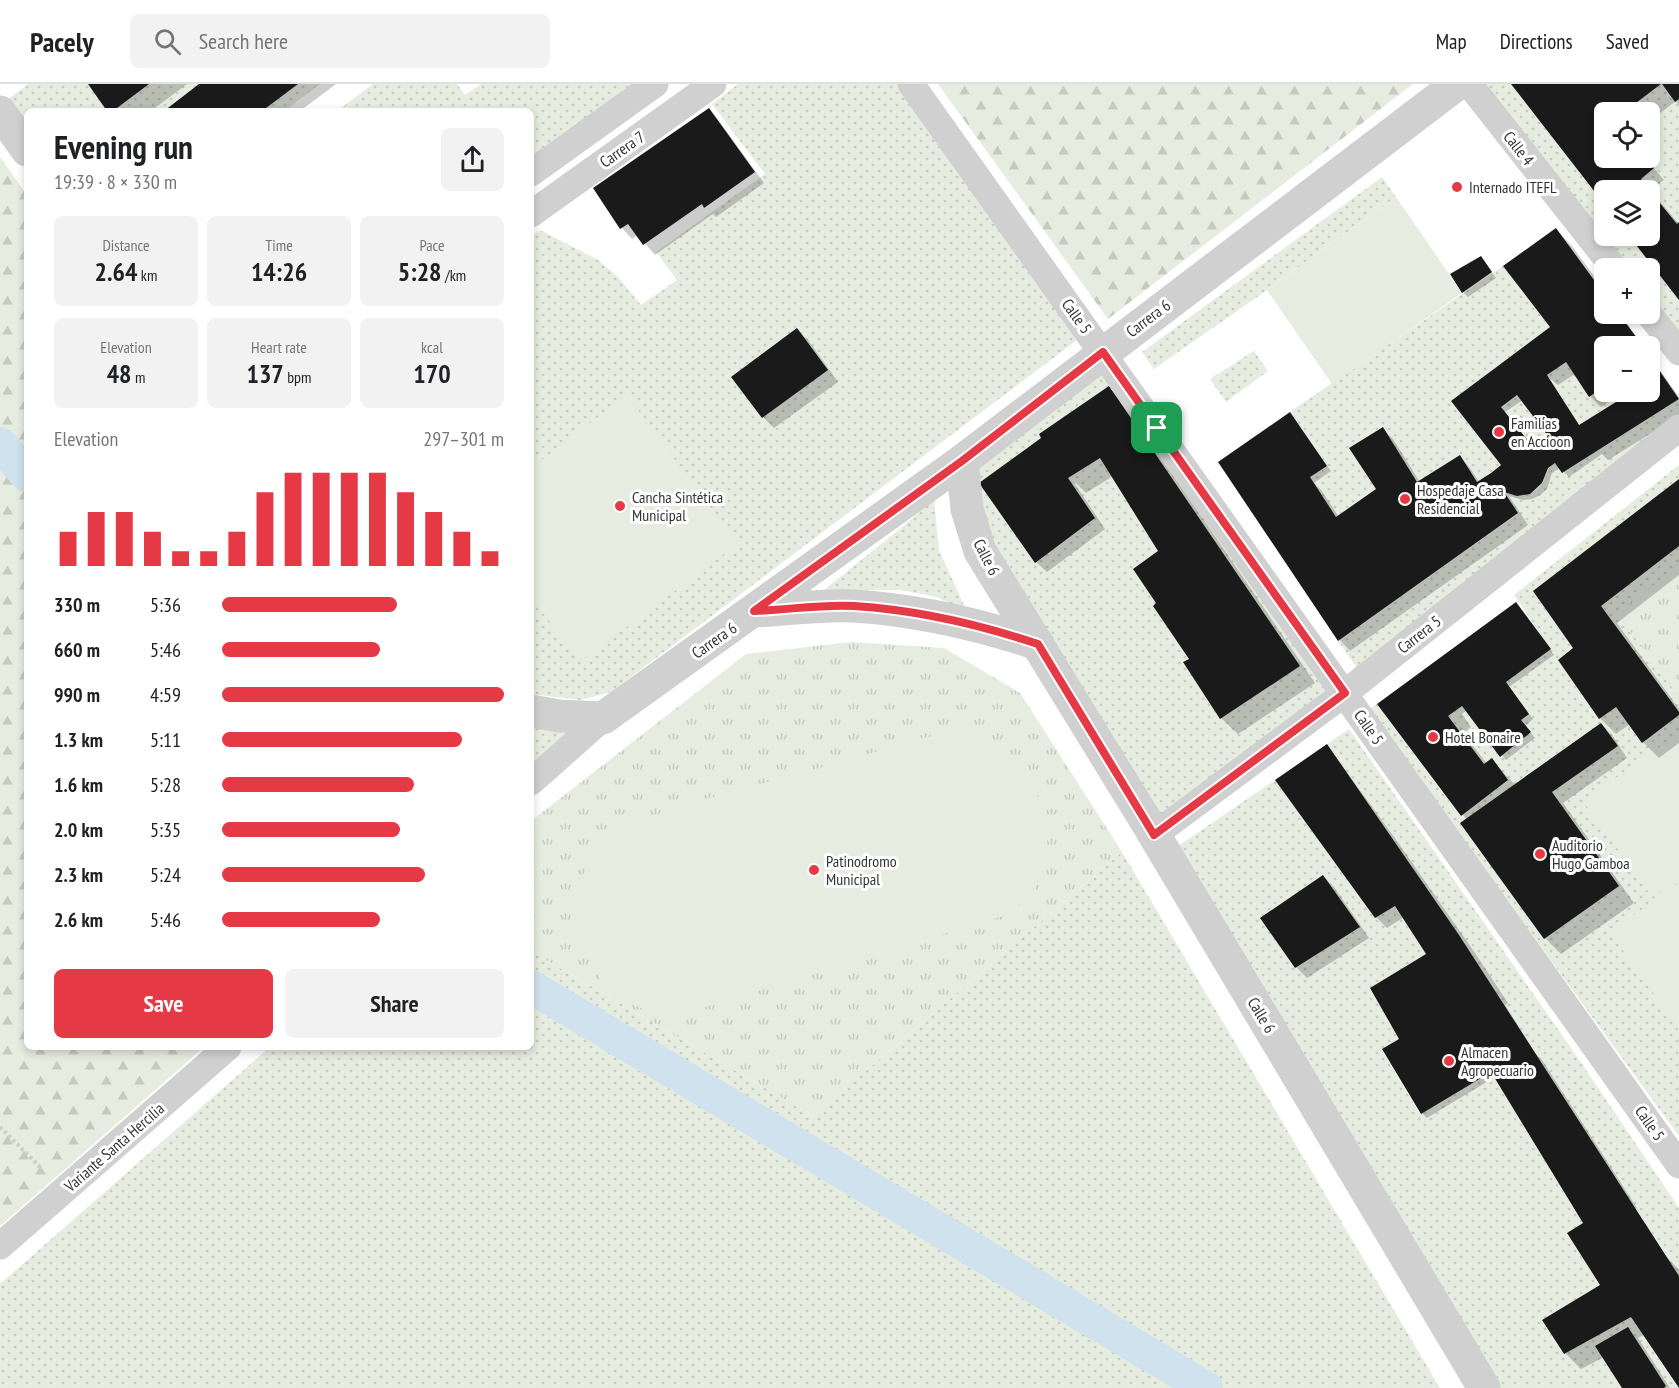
<!DOCTYPE html>
<html lang="en">
<head>
<meta charset="utf-8">
<style>
  :root { --surface:#fff; --page:#f2f2f2; --text:#202124; --muted:#757577; --line:#e0e0e0; --accent:#e63946 }
  body { margin:0; font-family:"PT Sans Narrow",sans-serif; background:var(--page); color:var(--text); height:100vh; display:flex; flex-direction:column; font-size:22px; white-space:nowrap }
  * { box-sizing:border-box; margin:0 }
  p { font-size:20px; color:var(--muted) }
  .icon { flex:none; width:33px; height:33px; fill:none; stroke:currentColor; stroke-width:2; stroke-linecap:round; stroke-linejoin:round }
  .map { position:relative; flex:1; overflow:hidden }
  .sheet { position:absolute; left:24px; top:24px; width:510px; height:942px; display:flex; flex-direction:column; background:var(--surface); border-radius:9px; box-shadow:0 3px 9px #0003 }
  .sheet>* { flex:none }
  .controls { position:absolute; left:1594px; top:18px; display:grid; gap:12px }
  .controls a { display:grid; place-items:center; width:66px; height:66px; border-radius:9px; background:var(--surface); box-shadow:0 3px 9px #0003; font-size:30px }
  .pin { position:absolute; display:grid; place-items:center; width:51px; height:51px; color:#fff; margin:-26px; border-radius:12px; box-shadow:0 3px 9px #0006 }
  .round { display:grid; place-items:center; flex:none; width:63px; height:63px; border-radius:9px; background:var(--page) }
  .overview { display:flex; align-items:center; justify-content:space-between; height:102px; padding:0 30px }
  h1 { font-size:33px; font-weight:800; line-height:45px }
  .figures { display:grid; grid-template-columns:repeat(3,1fr); gap:9px; height:102px; padding:6px 30px }
  .figures div { display:grid; align-content:center; border-radius:9px; background:var(--page); text-align:center }
  .figures b { font-size:26px; font-weight:800 }
  .figures small { font-size:16px; font-weight:400 }
  .figures p { font-size:16px }
  .chart { height:168px; padding:12px 30px }
  .chart p { display:flex; justify-content:space-between }
  .chart svg { width:100%; height:108px; margin-top:6px; stroke:var(--accent); stroke-width:6 }
  .cta { display:flex; gap:12px; margin-top:auto; padding:12px 30px }
  .cta a { flex:1; height:69px; border-radius:9px; background:var(--accent); color:#fff; font-size:24px; font-weight:800; line-height:69px; text-align:center }
  .cta a+a { background:var(--page); color:var(--text) }
  ul { padding:0 30px; list-style:none; font-size:20px }
  li { display:grid; grid-template-columns:96px 72px 1fr; align-items:center; height:45px }
  li i { height:15px; border-radius:8px; background:var(--accent) }
  header { display:flex; align-items:center; gap:36px; box-sizing:border-box; height:84px; padding:0 30px; background:var(--surface); border-bottom:2px solid var(--line) }
  header strong { font-size:28px }
  nav { display:flex; gap:33px; margin-inline-start:auto; font-size:21px }
  .search { width:420px; height:54px; background:var(--page); display:flex; align-items:center; gap:15px; box-sizing:border-box; padding:0 21px; border-radius:9px; color:var(--muted); font-size:22px }
  .map>svg:first-child { display:block }
</style>
</head>
<body>
<header>
<strong>Pacely</strong>
<div class="search"><svg class="icon" aria-label="search" viewBox="0 0 24 24"><circle cx="10" cy="10" r="6"/><path d="M15 15l6 6"/></svg>Search here</div>
<nav><a>Map</a><a>Directions</a><a>Saved</a></nav>
</header>
<div class="map">
<svg width="1679" height="1304" viewBox="0 0 1679 1304">
  <defs>
    <pattern id="grass-dots" width="8" height="8" patternUnits="userSpaceOnUse" patternTransform="scale(1.5)"><rect width="8" height="8" fill="#e6ecdf"/><path d="M2 2h.1M6 6h.1" fill="none" stroke="#c6cbc0" stroke-width="1.8" stroke-linecap="round"/></pattern>
    <pattern id="forest-firs" width="22" height="20" patternUnits="userSpaceOnUse" patternTransform="scale(1.5)"><rect width="22" height="20" fill="#e6ecdf"/><path d="M5 1l3.5 6h-7zM16 11l3.5 6h-7z" fill="#c6cbc0"/></pattern>
    <pattern id="park-tufts" width="24" height="20" patternUnits="userSpaceOnUse" patternTransform="scale(1.5)"><rect width="24" height="20" fill="#e6ecdf"/><path d="M3 7l-1-3M5 7V3M7 7l1-3M15 17l-1-3M17 17v-4M19 17l1-3" fill="none" stroke="#c6cbc0"/></pattern>
  </defs>
  <rect width="100%" height="100%" fill="#fff"/>
  <path fill="url(#grass-dots)" d="M 28,0 L 320,0 L 284,27 L 27,27 L 27,44 L 7,16 Z
    M 373,0 L 457,0 L 465,11 L 481,0 L 636,0 L 531,76 L 531,27 L 337,27 Z
    M 738,0 L 898,0 L 1077,256 L 611,608 L 581,616 L 531,610 L 531,152 L 540,146 L 598,176 L 619,194 L 641,221 L 677,196 L 656,168 L 765,90 L 712,20 Z
    M 1481,0 L 1512,0 L 1605,121 L 1605,152 L 1629,152 L 1679,216 L 1679,250 L 1650,214 L 1650,184 L 1627,184 Z
    M 1661,0 L 1674,18 L 1679,15 L 1679,138 L 1677,140 L 1641,95 L 1654,84 L 1645,74 L 1650,74 L 1650,28 L 1624,28 Z
    M 1382,93 L 1396,113 L 1267,206 L 1154,285 L 1142,268 Z
    M 1503,182 L 1550,243 L 1452,317 L 1501,381 L 1477,398 L 1460,371 L 1417,398 L 1382,343 L 1349,364 L 1376,405 L 1336,433 L 1310,393 L 1327,382 L 1290,328 Z
    M 1254,267 L 1268,287 L 1226,318 L 1210,295 Z
    M 1566,278 L 1589,313 L 1605,302 L 1605,308 L 1631,308 L 1579,341 L 1547,291 Z
    M 1104,282 L 1332,605 L 1159,737 L 989,460 L 969,383 Z
    M 1517,311 L 1548,352 L 1533,363 L 1501,323 Z
    M 1679,315 L 1679,334 L 1359,587 L 1338,557 L 1518,430 L 1504,408 C 1519,414 1538,412 1545,395 C 1548,387 1547,384 1555,379 L 1563,389 Z
    M 1679,381 L 1679,1052 L 1368,626 L 1377,620 L 1460,732 L 1508,697 L 1492,675 L 1484,680 L 1448,632 L 1462,622 L 1500,672 L 1530,648 L 1521,636 L 1529,629 L 1506,598 L 1550,565 L 1514,511 Z
    M 934,415 L 939,466 L 968,530 L 937,513 L 901,506 L 824,506 L 900,445 Z
    M 531,638 L 571,647 L 531,680 Z
    M 1349,645 L 1578,974 L 1679,1124 L 1679,1192 L 1459,851 L 1327,660 Z
    M 1275,696 L 1375,834 L 1395,822 L 1426,870 L 1370,904 L 1399,955 L 1382,966 L 1420,1030 L 1491,988 L 1583,1139 L 1567,1150 L 1600,1201 L 1542,1236 L 1563,1270 L 1631,1233 L 1678,1304 L 1499,1304 L 1168,769 Z
    M 1122,768 L 1440,1304 L 0,1304 L 0,1200 L 270,963 L 531,963 L 531,867 L 813,1032 Z"/>
  <path fill="url(#forest-firs)" d="M 938,0 L 1413,0 L 1108,235 Z
    M 0,73 L 27,111 L 27,963 L 204,963 L 0,1142 Z"/>
  <path fill="url(#park-tufts)" d="M 1679,483 L 1679,613 L 1616,528 Z
    M 850,558 L 944,564 L 1020,609 L 1122,768 L 813,1032 L 531,867 L 531,737 L 746,570 Z"/>
  <path fill="#e6ecdf" d="M 1396,113 L 1462,209 L 1332,300 L 1267,206 Z
    M 627,311 L 738,460 L 580,578 L 531,513 L 531,384 Z
    M 953,648 C 965,650 978,650 989,656 C 1038,682 1065,756 1034,804 C 1026,816 1014,824 1003,832 L 709,922 C 699,924 688,927 678,928 C 651,932 617,918 601,896 C 571,853 564,805 601,763 C 630,730 717,713 760,700 C 813,686 866,671 918,655 Z
    M 1679,649 L 1679,794 L 1652,813 L 1583,717 Z
    M 1679,799 L 1679,946 L 1610,848 Z"/>
  <path fill="#0003" fill-rule="evenodd" d="M 90,0 L 187,0 L 151,27 L 109,27 Z
    M 202,0 L 336,0 L 300,27 L 166,27 Z
    M 1515,0 L 1679,0 L 1679,21 L 1676,17 L 1650,37 L 1650,28 L 1605,28 L 1605,74 L 1622,74 L 1626,78 L 1631,74 L 1645,74 L 1664,96 L 1650,106 L 1679,140 L 1679,215 L 1630,152 L 1650,152 L 1650,106 L 1605,106 L 1605,119 Z
    M 709,26 L 719,37 L 764,99 L 716,133 L 713,130 L 655,171 L 638,151 L 632,155 L 622,144 Z
    M 1556,146 L 1572,162 L 1605,207 L 1605,230 L 1620,230 L 1643,262 L 1605,262 L 1605,308 L 1624,308 L 1601,323 L 1590,312 L 1575,290 L 1558,301 L 1548,293 L 1580,342 L 1632,308 L 1650,308 L 1650,272 L 1679,313 L 1679,332 L 1608,376 L 1602,370 L 1569,393 L 1560,384 L 1552,389 L 1547,405 L 1540,411 L 1532,415 L 1523,416 L 1509,412 L 1528,441 L 1350,567 L 1340,556 L 1220,378 L 1290,330 L 1331,387 L 1314,399 L 1321,406 L 1339,433 L 1378,406 L 1382,345 L 1393,355 L 1420,398 L 1460,373 L 1470,384 L 1479,398 L 1503,381 L 1454,317 L 1553,243 ZM 1523,316 L 1550,352 L 1534,365 L 1505,328 Z
    M 1481,174 L 1496,194 L 1468,213 L 1463,208 Z
    M 797,246 L 808,256 L 838,298 L 774,344 L 763,333 Z
    M 1109,304 L 1125,320 L 1315,599 L 1238,650 L 1221,634 L 1185,579 L 1191,575 L 1158,520 L 1160,468 L 1113,392 L 1086,409 L 1076,399 L 1075,400 L 1105,445 L 1047,488 L 1036,478 L 982,400 Z
    M 1679,397 L 1679,491 L 1617,539 L 1679,625 L 1679,659 L 1659,674 L 1643,658 L 1630,640 L 1616,650 L 1600,634 L 1576,564 L 1535,507 Z
    M 1516,520 L 1554,571 L 1509,603 L 1533,635 L 1525,642 L 1535,654 L 1506,676 L 1467,626 L 1462,630 L 1471,643 L 1463,649 L 1487,680 L 1492,676 L 1515,701 L 1601,640 L 1612,651 L 1627,674 L 1563,719 L 1634,819 L 1561,870 L 1545,854 L 1467,736 L 1379,620 Z
    M 1327,661 L 1397,757 L 1475,869 L 1508,919 L 1505,921 L 1536,970 L 1542,976 L 1637,1124 L 1635,1125 L 1665,1171 L 1679,1186 L 1679,1303 L 1644,1251 L 1638,1254 L 1670,1304 L 1624,1304 L 1604,1273 L 1581,1285 L 1565,1269 L 1602,1201 L 1586,1140 L 1495,993 L 1427,1034 L 1422,1029 L 1402,956 L 1429,871 L 1404,833 L 1387,844 L 1376,833 L 1338,779 Z
    M 1323,792 L 1334,803 L 1369,854 L 1307,894 L 1296,883 L 1262,834 Z"/>
  <g fill="none" stroke-linecap="round" stroke-linejoin="round">
    <path stroke="#cfe2ee" stroke-width="34" d="M 0,360 L 27,391
      M 531,903 L 1206,1304"/>
  </g>
  <path fill="#1a1a1a" fill-rule="evenodd" d="M 88,0 L 149,0 L 113,27 L 107,27 Z
    M 199,0 L 298,0 L 262,27 L 164,27 Z
    M 1511,0 L 1661,0 L 1624,28 L 1605,28 L 1605,42 L 1600,46 L 1605,53 L 1605,74 L 1621,74 L 1624,77 L 1629,74 L 1645,74 L 1654,84 L 1641,95 L 1650,106 L 1605,106 L 1605,121 Z
    M 1662,0 L 1679,0 L 1679,15 L 1675,18 Z
    M 709,24 L 755,88 L 704,124 L 702,120 L 643,161 L 628,140 L 620,145 L 593,104 Z
    M 1650,107 L 1677,140 L 1679,138 L 1679,216 L 1629,152 L 1650,152 Z
    M 1556,144 L 1605,211 L 1605,230 L 1619,230 L 1643,262 L 1605,262 L 1605,302 L 1589,313 L 1566,278 L 1547,291 L 1579,341 L 1632,308 L 1650,308 L 1650,273 L 1679,315 L 1562,389 L 1555,379 L 1548,384 L 1542,399 L 1530,410 L 1517,412 L 1504,408 L 1518,429 L 1338,557 L 1218,378 L 1290,328 L 1327,382 L 1310,393 L 1336,433 L 1376,405 L 1349,364 L 1383,343 L 1417,398 L 1460,371 L 1477,398 L 1491,389 L 1501,381 L 1451,317 L 1550,243 L 1503,182 ZM 1517,311 L 1548,352 L 1533,363 L 1501,323 Z
    M 1481,172 L 1492,188 L 1462,209 L 1450,190 Z
    M 797,244 L 828,286 L 762,334 L 731,293 Z
    M 1109,302 L 1300,582 L 1220,635 L 1183,578 L 1189,575 L 1153,522 L 1156,519 L 1133,485 L 1158,467 L 1100,374 L 1068,394 L 1095,434 L 1035,479 L 979,399 L 1041,354 L 1039,350 Z
    M 1679,395 L 1679,462 L 1601,522 L 1679,628 L 1679,631 L 1642,659 L 1616,623 L 1599,635 L 1558,576 L 1573,564 L 1533,507 Z
    M 1516,518 L 1551,565 L 1506,598 L 1529,630 L 1521,636 L 1531,648 L 1500,673 L 1462,622 L 1448,632 L 1484,680 L 1492,674 L 1508,696 L 1461,732 L 1377,620 Z
    M 1601,639 L 1618,662 L 1552,708 L 1619,802 L 1544,855 L 1460,739 Z
    M 1327,660 L 1459,851 L 1679,1192 L 1679,1304 L 1631,1233 L 1564,1270 L 1542,1236 L 1600,1201 L 1567,1149 L 1583,1139 L 1491,988 L 1421,1030 L 1382,965 L 1399,955 L 1370,904 L 1426,870 L 1395,822 L 1375,834 L 1275,696 Z
    M 1323,791 L 1360,843 L 1295,884 L 1260,834 Z
    M 1628,1243 L 1666,1302 L 1664,1304 L 1622,1304 L 1595,1262 Z"/>
  <g fill="none" stroke-linecap="round" stroke-linejoin="round">
    <path stroke="#cdcdcd" stroke-width="4" stroke-dasharray="3 3" stroke-linecap="butt" d="M 0,1043 L 42,1085"/>
    <path stroke="#d0d0d0" stroke-width="27" d="M 911,0 L 1679,1081
      M 1469,0 L 1614,184
      M 531,89 L 655,0
      M 531,130 L 713,0
      M 1649,230 L 1679,268
      M 531,698 L 603,634
      M 1154,751 L 1345,609 L 1679,344
      M 0,1162 L 228,963"/>
    <path stroke="#d0d0d0" stroke-width="33" d="M 0,28 L 27,66
      M 962,377 L 967,425 L 980,467 L 1146,737 L 1484,1304
      M 754,527 C 786,526 822,520 854,522 C 917,526 978,540 1038,560
      M 531,627 L 559,632 L 603,634 L 962,377 L 1457,0"/>
  </g>
  <g fill="none" stroke-linecap="round" stroke-linejoin="round">
    <g stroke="#fff" stroke-width="12">
      <path id="route" d="M 1103,268 L 1345,609 L 1154,751 L 1038,560 C 978,540 917,526 854,522 C 822,520 787,526 754,527 L 962,377 Z"/>
    </g>
    <use href="#route" stroke="#e63946" stroke-width="8"/>
  </g>
  <g fill="#e63946" stroke="#fff" stroke-width="2">
    <circle cx="1457" cy="103" r="6"/>
    <circle cx="1499" cy="348" r="6"/>
    <circle cx="1405" cy="415" r="6"/>
    <circle cx="620" cy="422" r="6"/>
    <circle cx="1433" cy="653" r="6"/>
    <circle cx="1540" cy="770" r="6"/>
    <circle cx="814" cy="786" r="6"/>
    <circle cx="1449" cy="977" r="6"/>
  </g>
  <g text-anchor="middle" dominant-baseline="central" stroke-width="6" stroke-linejoin="round" paint-order="stroke">
    <g font-size="16" fill="#333" stroke="#fff">
      <text transform="translate(1519 64) rotate(52)">Calle 4</text>
      <text transform="translate(622 65) rotate(-35)">Carrera 7</text>
      <text transform="translate(1077 232) rotate(54)">Calle 5</text>
      <text transform="translate(1148 234) rotate(-37)">Carrera 6</text>
      <text transform="translate(987 473) rotate(63)">Calle 6</text>
      <text transform="translate(1419 550) rotate(-38)">Carrera 5</text>
      <text transform="translate(714 556) rotate(-35)">Carrera 6</text>
      <text transform="translate(1369 643) rotate(55)">Calle 5</text>
      <text transform="translate(1262 931) rotate(59)">Calle 6</text>
      <text transform="translate(1650 1039) rotate(55)">Calle 5</text>
      <text transform="translate(114 1063) rotate(-41)">Variante Santa Hercilia</text>
    </g>
    <g font-size="16" fill="#333" stroke="#fff" text-anchor="start">
      <text x="1469" y="103">Internado ITEFL</text>
      <text x="1511" y="339">Familias<tspan x="1511" dy="18">en Accioon</tspan></text>
      <text x="1417" y="406">Hospedaje Casa<tspan x="1417" dy="18">Residencial</tspan></text>
      <text x="632" y="413">Cancha Sintética<tspan x="632" dy="18">Municipal</tspan></text>
      <text x="1445" y="653">Hotel Bonaire</text>
      <text x="1552" y="761">Auditorio<tspan x="1552" dy="18">Hugo Gamboa</tspan></text>
      <text x="826" y="777">Patinodromo<tspan x="826" dy="18">Municipal</tspan></text>
      <text x="1461" y="968">Almacen<tspan x="1461" dy="18">Agropecuario</tspan></text>
    </g>
  </g>
</svg>
<div class="controls">
<a><svg class="icon" aria-label="locate" viewBox="0 0 24 24"><circle cx="12" cy="12" r="6"/><path d="M12 2v4M12 18v4M2 12h4M18 12h4"/></svg></a>
<a><svg class="icon" aria-label="layers" viewBox="0 0 24 24"><path d="M12 4l9 5-9 5-9-5zM3 14l9 5 9-5"/></svg></a>
<a>+</a>
<a>−</a>
</div>
<div class="pin" style="left:1157px;top:344px;background:#1e9e55"><svg class="icon" aria-label="arrive" viewBox="0 0 24 24"><path d="M6 21V4h12l-3 4 3 4H6"/></svg></div>
<section class="sheet">
<div class="overview"><div><h1>Evening run</h1><p>19:39 · 8 × 330 m</p></div><a class="round"><svg class="icon" aria-label="share" viewBox="0 0 24 24"><path d="M12 15V3M7 8l5-5 5 5M5 13v7h14v-7"/></svg></a></div>
<div class="figures">
<div><p>Distance</p><b>2.64<small> km</small></b></div>
<div><p>Time</p><b>14:26</b></div>
<div><p>Pace</p><b>5:28<small> /km</small></b></div>
</div>
<div class="figures">
<div><p>Elevation</p><b>48<small> m</small></b></div>
<div><p>Heart rate</p><b>137<small> bpm</small></b></div>
<div><p>kcal</p><b>170</b></div>
</div>
<div class="chart"><p><span>Elevation</span>297–301 m</p>
<svg viewBox="0 0 160 44" preserveAspectRatio="none"><path d="M5 44V30M15 44V22M25 44V22M35 44V30M45 44V38M55 44V38M65 44V30M75 44V14M85 44V6M95 44V6M105 44V6M115 44V6M125 44V14M135 44V22M145 44V30M155 44V38"/></svg>
</div>
<ul>
<li><b>330 m</b>5:36<i style="width:62%"></i></li>
<li><b>660 m</b>5:46<i style="width:56%"></i></li>
<li><b>990 m</b>4:59<i style="width:100%"></i></li>
<li><b>1.3 km</b>5:11<i style="width:85%"></i></li>
<li><b>1.6 km</b>5:28<i style="width:68%"></i></li>
<li><b>2.0 km</b>5:35<i style="width:63%"></i></li>
<li><b>2.3 km</b>5:24<i style="width:72%"></i></li>
<li><b>2.6 km</b>5:46<i style="width:56%"></i></li>
</ul>
<div class="cta"><a>Save</a><a>Share</a></div>
</section>
</div>
</body>
</html>
